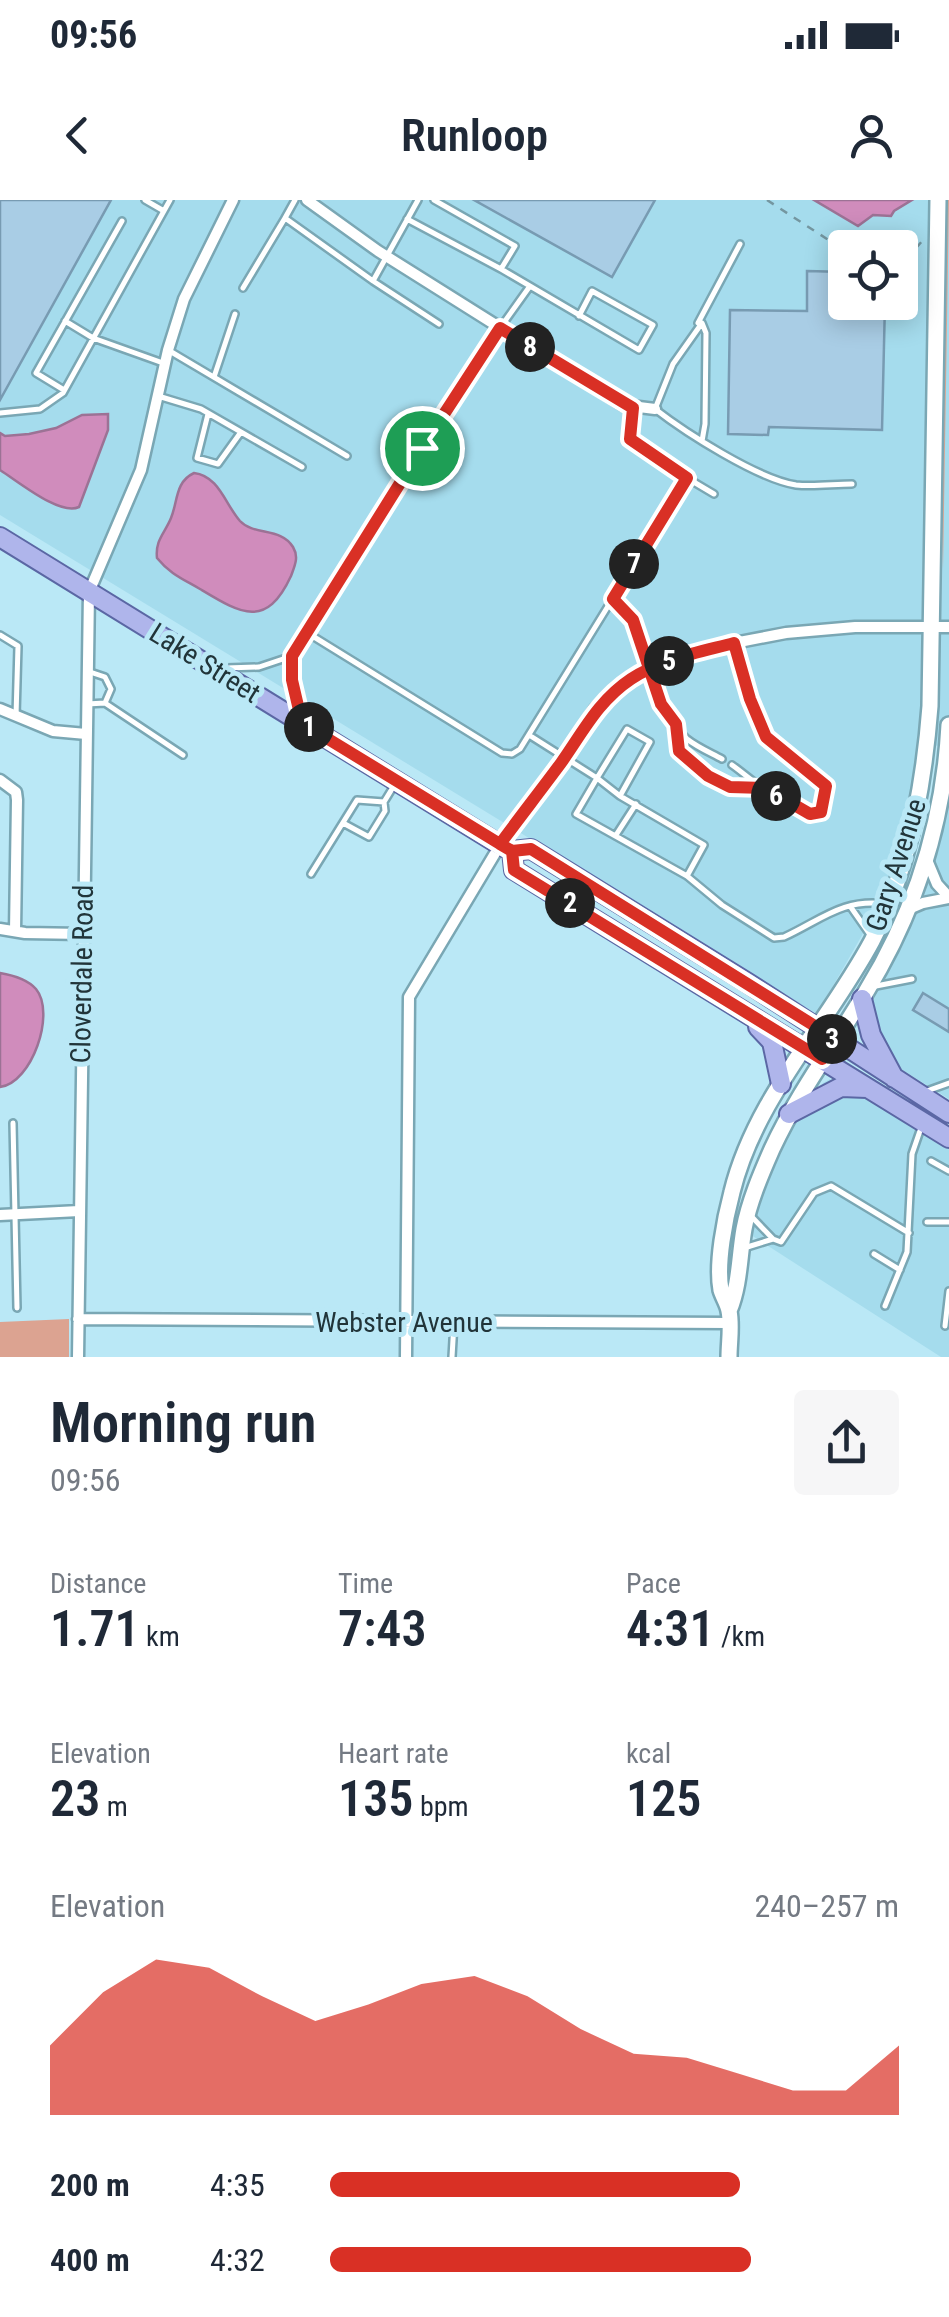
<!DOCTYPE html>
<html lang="en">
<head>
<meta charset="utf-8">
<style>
  :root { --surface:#fff; --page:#f6f6f7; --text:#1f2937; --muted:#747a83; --accent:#d93025 }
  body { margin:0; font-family:"Roboto Condensed",sans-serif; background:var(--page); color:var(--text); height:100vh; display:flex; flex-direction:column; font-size:38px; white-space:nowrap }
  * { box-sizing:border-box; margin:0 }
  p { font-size:32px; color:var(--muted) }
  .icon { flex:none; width:55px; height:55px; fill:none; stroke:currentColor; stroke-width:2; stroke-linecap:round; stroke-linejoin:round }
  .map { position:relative; height:1157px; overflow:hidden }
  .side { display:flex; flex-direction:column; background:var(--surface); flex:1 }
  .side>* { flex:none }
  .fabs { position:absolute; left:828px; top:30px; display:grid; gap:20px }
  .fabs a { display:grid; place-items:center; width:90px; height:90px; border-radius:10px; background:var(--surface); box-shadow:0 5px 25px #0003; font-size:50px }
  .pin { position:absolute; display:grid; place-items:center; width:85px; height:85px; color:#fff; margin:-42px; border:5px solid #fff; border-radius:50%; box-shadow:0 2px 10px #0007 }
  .km { position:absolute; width:50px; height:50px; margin:-25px; border-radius:50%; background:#222; color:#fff; font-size:28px; line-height:50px; text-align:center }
  .round { display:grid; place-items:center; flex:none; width:105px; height:105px; border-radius:10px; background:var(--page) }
  .summary { display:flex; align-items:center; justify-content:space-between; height:170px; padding:0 50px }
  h1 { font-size:55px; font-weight:600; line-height:75px }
  .figures { display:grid; grid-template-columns:repeat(3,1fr); gap:15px; height:170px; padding:10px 50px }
  .figures div { display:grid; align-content:center }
  .figures b { font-size:50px; font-weight:600 }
  .figures small { font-size:28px; font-weight:400 }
  .figures p { font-size:28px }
  .chart { height:280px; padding:20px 50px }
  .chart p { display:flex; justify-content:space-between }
  .chart svg { width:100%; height:180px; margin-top:10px; fill:var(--accent); opacity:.7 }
  ul { padding:0 50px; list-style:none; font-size:32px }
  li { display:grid; grid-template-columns:160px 120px 1fr; align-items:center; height:75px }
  li i { height:25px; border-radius:12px; background:var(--accent) }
  .status { display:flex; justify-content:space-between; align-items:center; height:70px; padding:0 50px; background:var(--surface); direction:ltr }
  .status svg { height:28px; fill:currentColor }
  header { display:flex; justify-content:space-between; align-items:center; height:130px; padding:0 50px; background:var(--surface); font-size:45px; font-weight:600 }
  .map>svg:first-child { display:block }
</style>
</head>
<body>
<div class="status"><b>09:56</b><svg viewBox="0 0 49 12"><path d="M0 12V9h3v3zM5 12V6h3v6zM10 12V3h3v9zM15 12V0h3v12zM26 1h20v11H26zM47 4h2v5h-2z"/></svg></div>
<header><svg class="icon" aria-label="back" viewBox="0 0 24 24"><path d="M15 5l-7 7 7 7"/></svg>Runloop<svg class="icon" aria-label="person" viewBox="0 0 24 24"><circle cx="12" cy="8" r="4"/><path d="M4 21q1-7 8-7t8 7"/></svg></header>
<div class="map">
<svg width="949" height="1157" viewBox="0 0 949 1157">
  <rect width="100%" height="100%" fill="#bae8f6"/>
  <path fill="#a5dced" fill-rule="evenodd" d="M 0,0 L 949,0 L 949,546 L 919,545 L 905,626 L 877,709 L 817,814 L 0,315 ZM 845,48 L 900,48 L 900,102 L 845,102 Z
    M 949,589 L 949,899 L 869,849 L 861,835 L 863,821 L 873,797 L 912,722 L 935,654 Z
    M 830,879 L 841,881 L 949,944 L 949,1157 L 941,1157 L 751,1035 L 761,997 L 791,931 L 810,899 L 823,883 Z"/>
  <path fill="#dca391" d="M 945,0 L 949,0 L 943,369 L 941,285 Z
    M 69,1119 L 69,1157 L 0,1157 L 0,1122 Z"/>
  <path fill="#d08cbc" stroke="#9c7295" stroke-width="2.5" d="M 814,0 L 912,0 L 894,11 L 891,16 L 873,15 L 858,26 Z
    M 108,214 L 108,230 L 79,307 C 60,316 19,282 0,270 L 0,233 L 5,236 L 29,234 L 56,228 L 82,215 Z
    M 194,273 C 219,276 225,304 240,321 C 254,336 281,327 293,347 C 299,357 295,365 291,376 C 266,430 240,413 200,389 C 183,379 170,374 157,358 C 155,340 165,333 171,318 C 178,301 175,282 194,273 Z
    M 0,773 C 12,775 27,779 36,789 C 56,813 32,883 0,887 Z"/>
  <path fill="#a9cde5" stroke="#789bb2" stroke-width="2.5" d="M 0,0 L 111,0 L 0,200 Z
    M 474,0 L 655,0 L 612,77 Z
    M 807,71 L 845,72 L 845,102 L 885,102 L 882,230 L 769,227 L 768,235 L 728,234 L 730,110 L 807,111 Z
    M 923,793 L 949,809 L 949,832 L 913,810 Z"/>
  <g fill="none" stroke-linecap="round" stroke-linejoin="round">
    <g stroke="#7aa7b4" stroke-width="10">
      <path id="lane" d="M 145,0 L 164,11
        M 295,0 L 285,18 L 373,81 L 418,0
        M 407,19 L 501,69 L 515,46 L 434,0
        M 501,69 C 547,96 593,123 639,150 L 653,125 L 592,91 L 579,116
        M 373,81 L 439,124
        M 243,88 L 285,18
        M 65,121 L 93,138 L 163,163
        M 698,123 L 740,44
        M 168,150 L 347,256
        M 214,177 L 235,114
        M 64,190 L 36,173 L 122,21
        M 158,196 L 201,209 L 302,267
        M 0,213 L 40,209 L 63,193 L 170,0
        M 208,214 L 197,258 L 218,264 L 241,232
        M 702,241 L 705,224 L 706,133 L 702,123 L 673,164 L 655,209 C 686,233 758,279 796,285 C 814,287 834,284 852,284
        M 687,278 L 714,294
        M 613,399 C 655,433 644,502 687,539 C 697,547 711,553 722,559
        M 306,432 L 502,553 L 512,554 L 520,549 L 687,278 L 630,239 L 633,208
        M 0,435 L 18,446 L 16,516
        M 292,456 L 292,480 L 300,517
        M 226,468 L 259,467 L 292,456 L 480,156 L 530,86
        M 105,503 L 183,555
        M 87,504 L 105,503 L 111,489 L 105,477 L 90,472
        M 676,527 L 679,551 C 711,578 719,586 762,588
        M 529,535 L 597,578 L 576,614 L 687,676 L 722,705 L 774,738 L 784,737 C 821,720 843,698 886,704
        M 732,565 C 755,581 792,619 821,612 L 826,587 L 765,537 L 750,499 L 735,446
        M 620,596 L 597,578 L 627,529 L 650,542 L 620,596 L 704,645 L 687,676
        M 343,623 L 369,637 L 385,611 L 384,602
        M 616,635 L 636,604
        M 311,674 L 357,600 L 384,602 L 395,584
        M 850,706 L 871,736
        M 876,786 L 912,779
        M 924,892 L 949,883
        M 13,923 L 17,1108
        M 931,961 L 949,971
        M 751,1016 L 773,1039
        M 927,1022 L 949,1022
        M 744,1048 L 773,1039 L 781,1042 L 814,993 L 831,986 L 909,1033
        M 874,1054 L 900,1070
        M 885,1106 L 907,1052 L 912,954 L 922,925
        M 945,1126 L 949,1091
        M 452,1157 L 454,1123"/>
    </g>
    <g stroke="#7aa7b4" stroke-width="15">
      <path id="street" d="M 307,0 L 378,51 L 623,205 L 655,209
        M 0,509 L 53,531 L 86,534
        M 0,580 L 16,592 L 17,600 L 15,731
        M 927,660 L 937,684 L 949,697
        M 909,709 L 923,703 L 949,698
        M 0,729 L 25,733 L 83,734
        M 0,1015 L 79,1011
        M 78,1119 L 729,1123
        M 78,1157 L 89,392 L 141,270 L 168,150 L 184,99 L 233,0
        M 406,1157 L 409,797 L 500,645 L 564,559 L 595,509 L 632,478 L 677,458 L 734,443 L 786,433 L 855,427 L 949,427"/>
    </g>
    <g stroke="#7aa7b4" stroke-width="20">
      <path id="secondary" d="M 729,1111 C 740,1084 739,1057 744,1029 C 749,1002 761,974 772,949 C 798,893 834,845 866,792 C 916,710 944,620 949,525
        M 729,1157 C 729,1142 732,1126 729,1111 C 728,1104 723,1097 721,1090 C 716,1064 725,1018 732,992 C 755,898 827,825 872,741 C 909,670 924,585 930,506 L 938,0"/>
    </g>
    <g stroke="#5b67a4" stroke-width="22">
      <path id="primary" d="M 0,337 L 500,645 L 512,651 L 531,649 L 748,783 L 949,913
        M 512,651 L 514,670 L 949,938
        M 862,799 L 871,835 L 894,878
        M 758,827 L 772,842 L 781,884
        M 789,914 L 841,887 L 867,888"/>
    </g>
    <path stroke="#7496a0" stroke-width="2.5" stroke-dasharray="8 8" stroke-linecap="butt" d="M 767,0 L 830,41 L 849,48
      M 900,51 L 916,48 L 924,39"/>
    <use href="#lane" stroke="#fff" stroke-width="5"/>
    <use href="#street" stroke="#fff" stroke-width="10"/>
    <use href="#secondary" stroke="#fff" stroke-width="15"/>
    <use href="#primary" stroke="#afb5eb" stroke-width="18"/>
  </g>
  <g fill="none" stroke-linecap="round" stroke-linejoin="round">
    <g stroke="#fff" stroke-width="20">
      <path id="route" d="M 422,248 L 292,456 L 292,480 L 302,523 L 500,644 L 512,651 L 514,670 L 822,859 L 834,840 L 818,828 L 531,649 L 512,651 L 500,644 C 520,617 541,590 561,563 C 583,532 598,501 631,479 C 661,459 700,452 734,443 L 750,499 L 766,537 L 826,586 L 821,612 L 810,614 L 765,588 L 730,587 L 708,576 L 679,551 L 676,524 L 661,504 L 633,420 L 613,399 L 687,278 L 630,239 L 633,208 L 500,128 L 422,248"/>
    </g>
    <use href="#route" stroke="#d93025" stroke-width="12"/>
  </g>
  <g text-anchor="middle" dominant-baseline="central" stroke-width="10" stroke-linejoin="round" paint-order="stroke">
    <g font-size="28" fill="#213439" stroke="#bae8f6">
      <text transform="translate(205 463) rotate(32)">Lake Street</text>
      <text transform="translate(896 665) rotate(-72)">Gary Avenue</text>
      <text transform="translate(82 774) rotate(-89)">Cloverdale Road</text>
      <text x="404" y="1122">Webster Avenue</text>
    </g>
  </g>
</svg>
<div class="fabs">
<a><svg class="icon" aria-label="locate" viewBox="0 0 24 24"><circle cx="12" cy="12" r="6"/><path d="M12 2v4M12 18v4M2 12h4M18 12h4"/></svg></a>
</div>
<div class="pin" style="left:422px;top:248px;background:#1e9e55"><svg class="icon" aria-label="arrive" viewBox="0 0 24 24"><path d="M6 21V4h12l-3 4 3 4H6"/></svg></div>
<b class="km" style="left:309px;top:527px">1</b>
<b class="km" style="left:570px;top:703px">2</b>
<b class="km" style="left:832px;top:839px">3</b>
<b class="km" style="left:669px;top:461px">5</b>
<b class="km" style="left:776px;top:596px">6</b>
<b class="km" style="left:634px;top:364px">7</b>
<b class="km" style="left:530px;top:147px">8</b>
</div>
<section class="side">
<div class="summary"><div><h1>Morning run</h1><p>09:56</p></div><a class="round"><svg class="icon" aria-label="share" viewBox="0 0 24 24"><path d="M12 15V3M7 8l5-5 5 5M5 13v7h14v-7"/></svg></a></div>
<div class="figures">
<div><p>Distance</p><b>1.71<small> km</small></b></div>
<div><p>Time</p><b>7:43</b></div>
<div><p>Pace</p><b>4:31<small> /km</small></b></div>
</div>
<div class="figures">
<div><p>Elevation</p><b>23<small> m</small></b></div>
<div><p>Heart rate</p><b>135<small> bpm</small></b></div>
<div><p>kcal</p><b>125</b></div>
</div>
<div class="chart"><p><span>Elevation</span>240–257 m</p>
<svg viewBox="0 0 160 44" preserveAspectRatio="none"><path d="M0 44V27L10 14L20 6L30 8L40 15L50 21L60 17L70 12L80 10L90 15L100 23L110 29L120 30L130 34L140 38L150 38L160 27V44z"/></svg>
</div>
<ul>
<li><b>200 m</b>4:35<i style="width:72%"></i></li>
<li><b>400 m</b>4:32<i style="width:74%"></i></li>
</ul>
</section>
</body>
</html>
